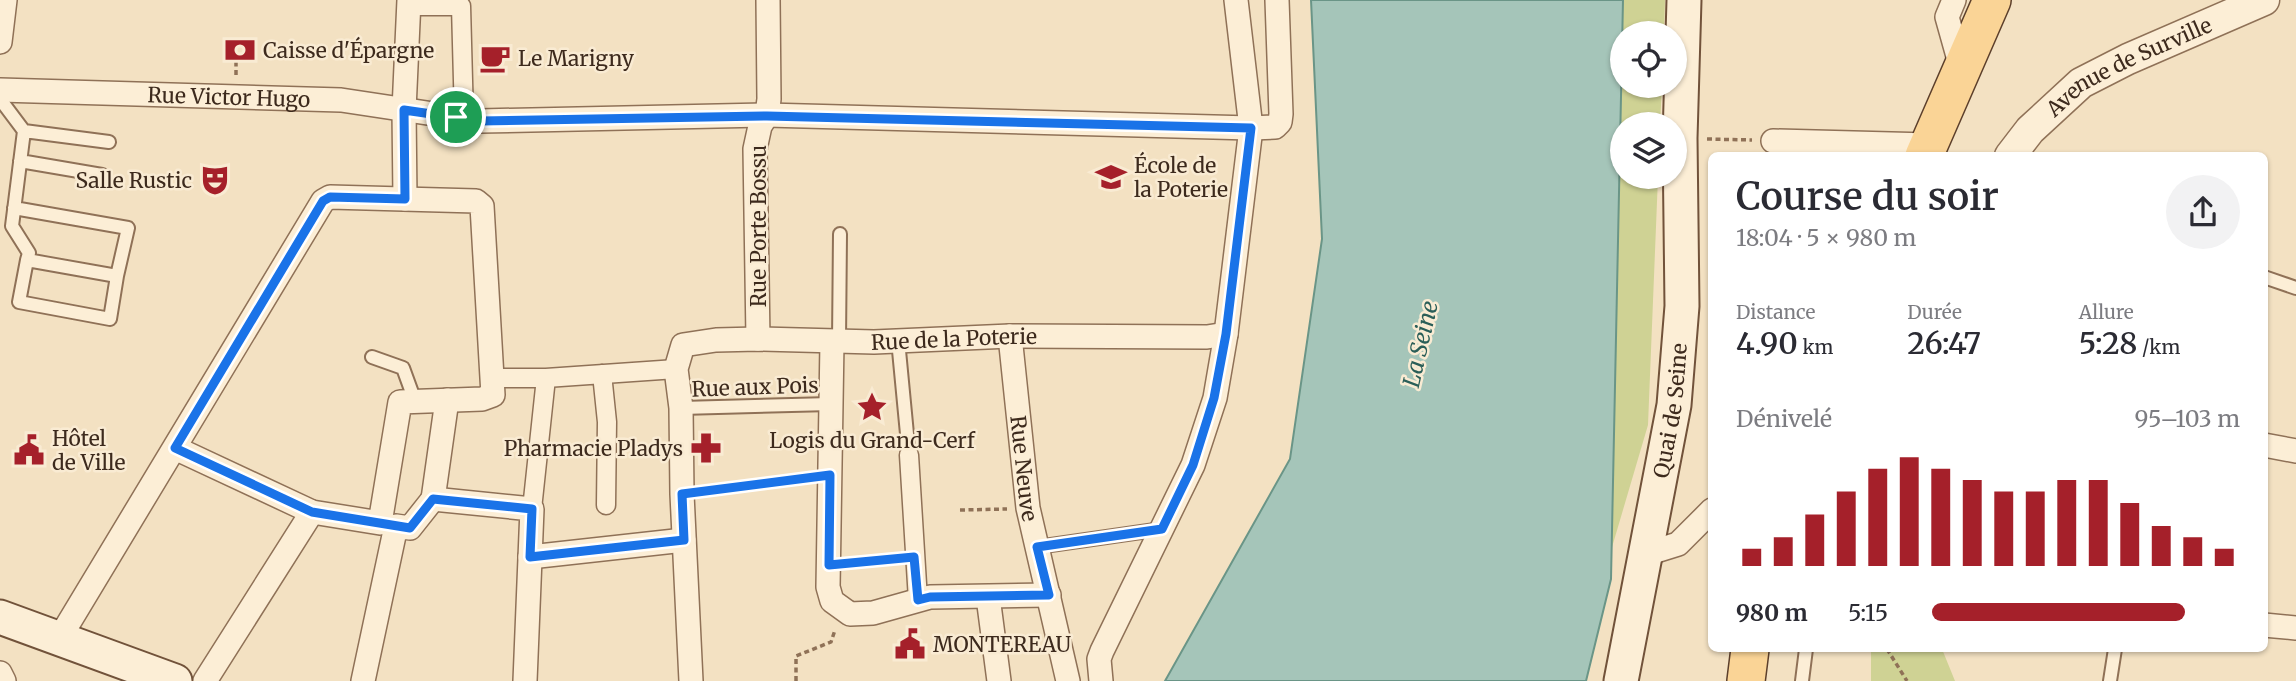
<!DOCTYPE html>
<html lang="fr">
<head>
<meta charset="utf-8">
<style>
  :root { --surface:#fff; --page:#f2f2f3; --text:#2b2b33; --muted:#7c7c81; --accent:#a5202a }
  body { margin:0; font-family:Merriweather,serif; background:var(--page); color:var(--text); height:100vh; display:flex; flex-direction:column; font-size:26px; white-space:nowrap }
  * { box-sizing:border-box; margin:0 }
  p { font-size:23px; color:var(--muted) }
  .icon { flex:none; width:38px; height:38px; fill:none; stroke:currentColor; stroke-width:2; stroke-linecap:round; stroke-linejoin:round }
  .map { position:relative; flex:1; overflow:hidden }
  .details { position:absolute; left:1708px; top:152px; width:560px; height:500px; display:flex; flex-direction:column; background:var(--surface); border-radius:10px; box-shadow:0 2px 5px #0004 }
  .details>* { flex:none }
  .buttons { position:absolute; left:1610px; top:21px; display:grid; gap:14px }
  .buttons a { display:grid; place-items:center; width:77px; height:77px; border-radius:50%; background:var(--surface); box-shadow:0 2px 5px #0004; font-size:35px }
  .pin { position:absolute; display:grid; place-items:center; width:60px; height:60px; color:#fff; margin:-30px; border:4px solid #fff; border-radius:50%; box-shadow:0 2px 7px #0007 }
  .round { display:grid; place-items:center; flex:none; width:74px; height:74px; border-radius:37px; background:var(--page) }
  .headline { display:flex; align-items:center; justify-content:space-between; height:119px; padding:0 28px }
  h1 { font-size:38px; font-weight:600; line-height:52px }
  .stats { display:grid; grid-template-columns:repeat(3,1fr); gap:10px; height:119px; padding:7px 28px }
  .stats div { display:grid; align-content:center }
  .stats b { font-size:30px; font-weight:600 }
  .stats small { font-size:19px; font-weight:400 }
  .stats p { font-size:19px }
  .chart { height:196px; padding:14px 28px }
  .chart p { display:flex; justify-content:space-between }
  .chart svg { width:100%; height:126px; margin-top:7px; stroke:var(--accent); stroke-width:6 }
  ul { padding:0 28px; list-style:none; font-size:23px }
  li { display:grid; grid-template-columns:112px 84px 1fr; align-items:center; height:52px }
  li i { height:18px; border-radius:9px; background:var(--accent) }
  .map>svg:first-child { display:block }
</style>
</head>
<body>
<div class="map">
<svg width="2296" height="681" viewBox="0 0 2296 681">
  <rect width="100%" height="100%" fill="#f3e1c2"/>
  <path fill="#cfd294" d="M 1616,0 L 1665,0 L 1664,33 L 1622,33 L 1622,86 L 1662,86 L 1660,124 L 1622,124 L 1622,177 L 1658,177 L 1648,425 L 1605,571 Z
    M 1871,649 L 1942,649 L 1955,681 L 1871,681 Z"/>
  <path fill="#a5c5b9" stroke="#6a9587" stroke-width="2" d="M 1311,0 L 1623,0 L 1611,579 L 1586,681 L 1165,681 L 1290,459 L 1322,239 Z"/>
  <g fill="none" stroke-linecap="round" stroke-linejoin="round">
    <g stroke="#8f7157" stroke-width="16">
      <path id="service" d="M 0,99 L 24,131 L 12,226 L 29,253 L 27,260 L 19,302 L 110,319 L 117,276 L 27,260
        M 24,131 L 109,142
        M 20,161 L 102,175
        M 14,208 L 128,228 L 117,276
        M 2264,277 L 2296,288
        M 898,340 L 909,455
        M 839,341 L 840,234
        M 372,357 L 403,368 L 415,401
        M 681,408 L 831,404
        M 1037,547 L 1162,529
        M 1802,681 L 1806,649
        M 2110,681 L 2115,649"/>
    </g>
    <g stroke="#8f7157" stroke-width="21">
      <path id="pedestrian" d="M 409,6 L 461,6 L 464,118
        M 602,374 L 607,422 L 606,505
        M 492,378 L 546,378 L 676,369
        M 909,455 L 918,600
        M 532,509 L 546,378"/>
    </g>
    <g stroke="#8f7157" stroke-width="26">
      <g id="minor">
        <path d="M 1954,0 L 1947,17 L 1961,67"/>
        <path d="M 0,42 L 5,0"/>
        <path id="s1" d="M 0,90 L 341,100 L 480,121 L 767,115 L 1251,128 L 1275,127 L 1280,122 L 1281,114 L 1277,0"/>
        <path d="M 1773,141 L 1929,145"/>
        <path d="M 405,199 L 404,110 L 409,0"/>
        <path id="s2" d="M 1010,336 L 1028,508 L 1068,681"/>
        <path d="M 758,339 L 755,149 L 760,126 L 767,115 L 769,99 L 768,0"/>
        <path d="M 832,342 L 828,587 L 832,601 L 850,614 L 873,613 L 930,597 L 1049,595"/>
        <path d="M 2264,445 L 2296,451"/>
        <path d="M 433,499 L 532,509 L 525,681"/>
        <path d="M 433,499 L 447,400"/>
        <path d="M 1646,554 L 1678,544 L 1712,510"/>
        <path d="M 530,557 L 684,540"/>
        <path d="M 988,597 L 999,681"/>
        <path d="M 2264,625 L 2296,628"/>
        <path d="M 59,639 L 323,201 L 330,197 L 476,201 L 482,206 L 493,395 L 482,399 L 400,402 L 380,523 L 312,512 L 175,448"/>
        <path d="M 0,673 L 4,681"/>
        <path d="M 205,681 L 312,512"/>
        <path d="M 363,681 L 396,526 L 410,528 L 433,499"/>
        <path id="s3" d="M 691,681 L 682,494 L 681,408 L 676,369 L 683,345 L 716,340 L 758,339 L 874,342 L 1010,336 L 1207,337 L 1226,334"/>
        <path d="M 1101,681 L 1099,659 L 1102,651 L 1193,465 L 1215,398 L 1226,334 L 1251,128 L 1236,0"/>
      </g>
    </g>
    <g stroke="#8f7157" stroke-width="33">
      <g id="tertiary">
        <path id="s4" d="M 2010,156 L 2030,130 L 2081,83 L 2128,59 L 2264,0"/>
      </g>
    </g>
    <g stroke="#71523a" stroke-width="37">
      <g id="secondary">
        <path d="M 0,617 L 175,681"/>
        <path id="s5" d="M 1621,681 L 1674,405 L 1682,306 L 1680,138 L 1684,0"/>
      </g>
    </g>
    <g stroke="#5c3f2b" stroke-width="40">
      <path id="primary" d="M 1924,156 L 1992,0
        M 1746,681 L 1750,649"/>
    </g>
    <path stroke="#8f7157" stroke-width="3.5" stroke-dasharray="5 3.5" stroke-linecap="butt" d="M 236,75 L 236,59
      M 1707,139 L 1752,140
      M 704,491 L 811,477
      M 960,510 L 1007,509
      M 850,563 L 898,559
      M 1887,649 L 1907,681
      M 796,681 L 796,656 L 831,642 L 835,630"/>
    <use href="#service" stroke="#fceed6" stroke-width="12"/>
    <use href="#pedestrian" stroke="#fceed6" stroke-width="18"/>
    <use href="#minor" stroke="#fceed6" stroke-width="23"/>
    <use href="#tertiary" stroke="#fceed6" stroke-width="30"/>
    <use href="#secondary" stroke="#fceed6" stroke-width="33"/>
    <use href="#primary" stroke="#fad496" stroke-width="37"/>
  </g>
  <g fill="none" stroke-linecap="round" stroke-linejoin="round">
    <g stroke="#fff" stroke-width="14">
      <path id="route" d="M 404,110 L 480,121 L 767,116 L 1251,128 L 1226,334 L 1214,398 L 1193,465 L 1162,529 L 1037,547 L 1049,595 L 930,597 L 918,600 L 914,557 L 829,565 L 830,475 L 682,494 L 684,540 L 530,557 L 532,509 L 433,499 L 410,528 L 312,512 L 175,448 L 323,201 L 330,197 L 405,199 Z"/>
    </g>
    <use href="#route" stroke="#1a73e8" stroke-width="9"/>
  </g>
  <defs>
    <g id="bank-bare" transform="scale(2.415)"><path d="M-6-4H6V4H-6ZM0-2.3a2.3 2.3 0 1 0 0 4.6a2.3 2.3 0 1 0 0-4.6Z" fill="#a5202a" stroke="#f9ebd3" stroke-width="2.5" paint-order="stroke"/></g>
    <g id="cafe-bare" transform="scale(2.415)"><path d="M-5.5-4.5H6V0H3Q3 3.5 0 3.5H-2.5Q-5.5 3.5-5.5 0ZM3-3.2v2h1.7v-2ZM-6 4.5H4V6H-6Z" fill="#a5202a" stroke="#f9ebd3" stroke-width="2.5" paint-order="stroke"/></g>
    <g id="school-bare" transform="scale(2.415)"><path d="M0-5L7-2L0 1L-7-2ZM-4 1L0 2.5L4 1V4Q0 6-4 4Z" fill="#a5202a" stroke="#f9ebd3" stroke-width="2.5" paint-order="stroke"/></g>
    <g id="theatre-bare" transform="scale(2.415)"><path d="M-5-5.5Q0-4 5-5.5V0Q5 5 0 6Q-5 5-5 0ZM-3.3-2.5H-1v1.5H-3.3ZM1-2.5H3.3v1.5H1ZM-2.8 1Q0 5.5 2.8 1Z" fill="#a5202a" stroke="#f9ebd3" stroke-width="2.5" paint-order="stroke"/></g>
    <g id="sight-bare" transform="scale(2.415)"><path d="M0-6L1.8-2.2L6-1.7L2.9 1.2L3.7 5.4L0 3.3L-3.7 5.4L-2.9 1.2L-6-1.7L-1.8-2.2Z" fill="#a5202a" stroke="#f9ebd3" stroke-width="2.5" paint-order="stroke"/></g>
    <g id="pharmacy-bare" transform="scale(2.415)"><path d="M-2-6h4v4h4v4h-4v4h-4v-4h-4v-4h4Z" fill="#a5202a" stroke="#f9ebd3" stroke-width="2.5" paint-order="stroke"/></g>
    <g id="civic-bare" transform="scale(2.415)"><path d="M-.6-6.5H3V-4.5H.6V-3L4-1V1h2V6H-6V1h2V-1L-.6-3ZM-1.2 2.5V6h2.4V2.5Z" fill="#a5202a" stroke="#f9ebd3" stroke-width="2.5" paint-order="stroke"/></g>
  </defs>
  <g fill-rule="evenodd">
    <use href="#bank-bare" x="240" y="50"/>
    <use href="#cafe-bare" x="495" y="58"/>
    <use href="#school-bare" x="1111" y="177"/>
    <use href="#theatre-bare" x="215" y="180"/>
    <use href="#sight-bare" x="872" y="407"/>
    <use href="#pharmacy-bare" x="706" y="448"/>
    <use href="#civic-bare" x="29" y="450"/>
    <use href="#civic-bare" x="910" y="644"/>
  </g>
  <g text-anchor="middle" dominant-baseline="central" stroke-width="5" stroke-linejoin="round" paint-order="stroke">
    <g font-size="21" fill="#3d2a1d" stroke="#f9ebd3" text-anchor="start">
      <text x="263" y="50">Caisse d'Épargne</text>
      <text x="518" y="58">Le Marigny</text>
      <text x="1134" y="165">École de<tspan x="1134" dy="24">la Poterie</tspan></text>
      <text x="192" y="180" text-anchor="end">Salle Rustic</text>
      <text x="52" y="438">Hôtel<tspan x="52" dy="24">de Ville</tspan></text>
      <text x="872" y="440" text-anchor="middle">Logis du Grand-Cerf</text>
      <text x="683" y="448" text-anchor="end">Pharmacie Pladys</text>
      <text x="933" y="644">MONTEREAU</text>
    </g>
    <g font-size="21" fill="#3d2a1d" stroke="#f9ebd3">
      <text stroke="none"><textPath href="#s4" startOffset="152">Avenue de Surville</textPath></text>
      <text stroke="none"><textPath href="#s1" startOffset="229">Rue Victor Hugo</textPath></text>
      <text transform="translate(758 226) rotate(-90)">Rue Porte Bossu</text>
      <text stroke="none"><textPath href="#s3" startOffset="609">Rue de la Poterie</textPath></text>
      <text transform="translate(755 387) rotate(-2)">Rue aux Pois</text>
      <text stroke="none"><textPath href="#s5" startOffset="275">Quai de Seine</textPath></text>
      <text stroke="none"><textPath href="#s2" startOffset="133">Rue Neuve</textPath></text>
    </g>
    <g font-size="23" font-style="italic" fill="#2a5e58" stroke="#f9ebd3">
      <text transform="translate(1420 344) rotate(-77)">La Seine</text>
    </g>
  </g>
</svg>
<div class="buttons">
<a><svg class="icon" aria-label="locate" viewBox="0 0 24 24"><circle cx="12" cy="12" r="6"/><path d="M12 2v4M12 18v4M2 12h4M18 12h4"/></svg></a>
<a><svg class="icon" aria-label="layers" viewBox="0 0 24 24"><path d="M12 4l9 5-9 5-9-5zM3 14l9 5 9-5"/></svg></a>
</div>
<div class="pin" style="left:456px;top:117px;background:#1e9e55"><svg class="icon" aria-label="arrive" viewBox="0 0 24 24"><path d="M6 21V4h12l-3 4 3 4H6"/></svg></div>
<section class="details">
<div class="headline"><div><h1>Course du soir</h1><p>18:04 · 5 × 980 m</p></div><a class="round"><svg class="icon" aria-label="share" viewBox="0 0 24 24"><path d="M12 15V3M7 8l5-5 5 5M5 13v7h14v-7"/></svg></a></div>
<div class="stats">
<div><p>Distance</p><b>4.90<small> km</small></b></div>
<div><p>Durée</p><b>26:47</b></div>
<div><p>Allure</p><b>5:28<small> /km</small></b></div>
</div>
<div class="chart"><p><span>Dénivelé</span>95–103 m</p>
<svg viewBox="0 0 160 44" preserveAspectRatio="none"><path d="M5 44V38M15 44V34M25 44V26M35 44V18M45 44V10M55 44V6M65 44V10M75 44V14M85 44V18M95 44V18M105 44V14M115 44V14M125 44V22M135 44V30M145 44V34M155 44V38"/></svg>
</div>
<ul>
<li><b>980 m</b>5:15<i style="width:82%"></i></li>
</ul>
</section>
</div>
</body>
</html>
